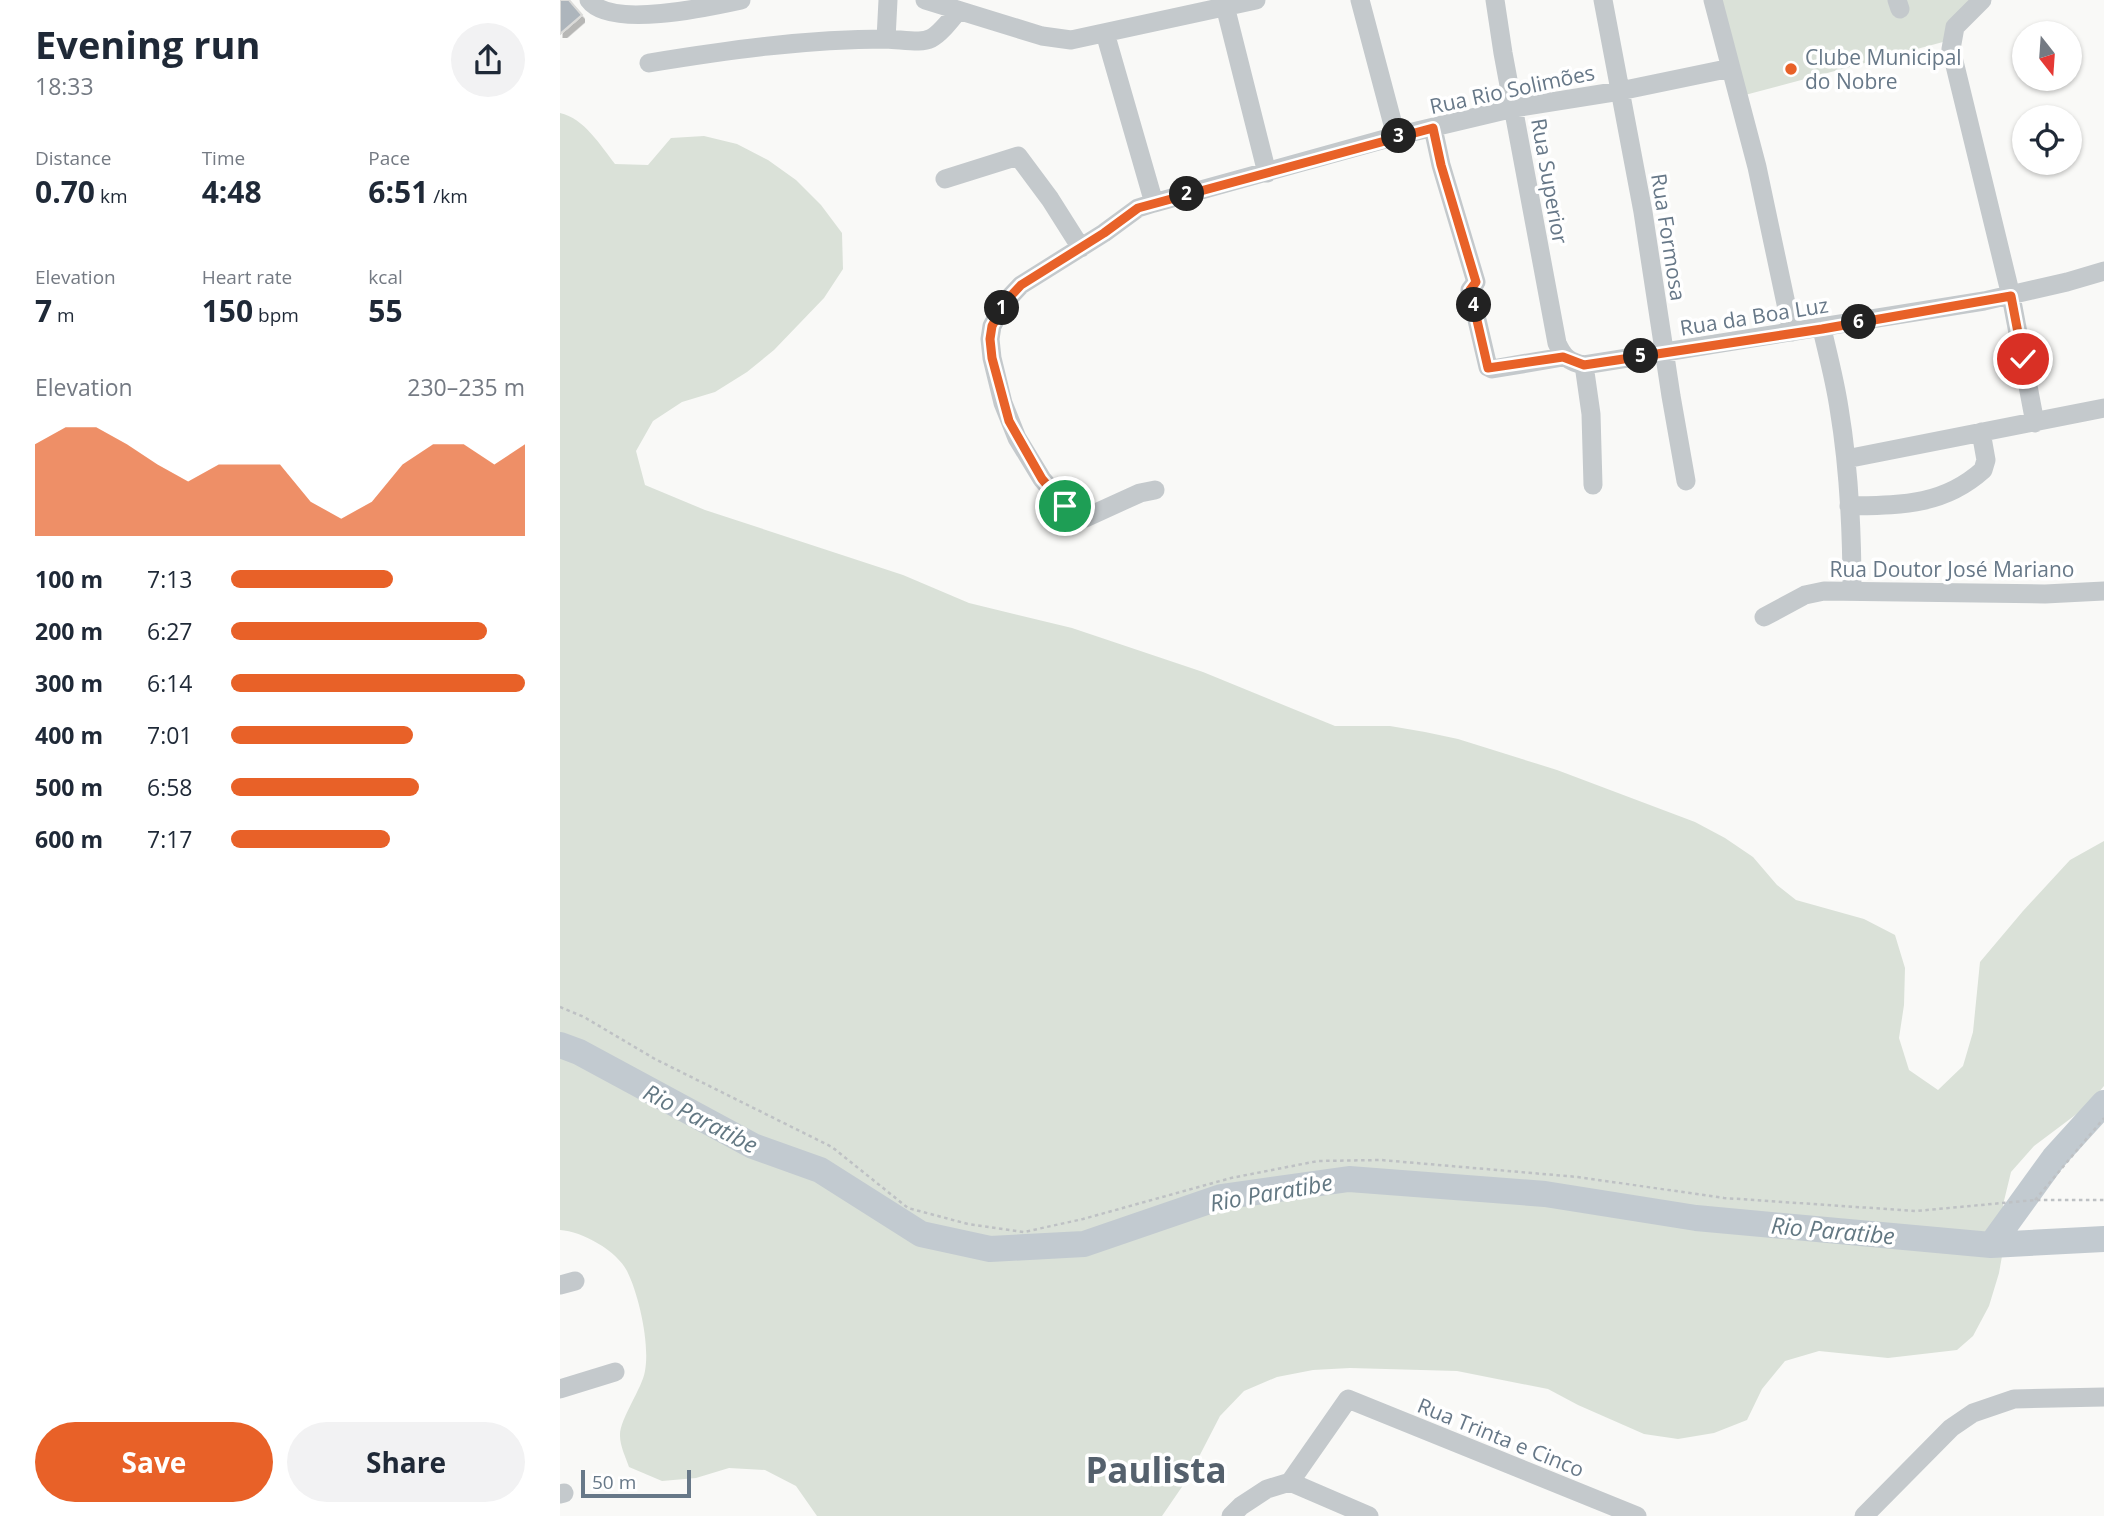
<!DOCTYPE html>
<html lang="en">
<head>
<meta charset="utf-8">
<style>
  :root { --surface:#fff; --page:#f2f2f3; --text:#1f2937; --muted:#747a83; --accent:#e86128 }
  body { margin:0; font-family:"Open Sans",sans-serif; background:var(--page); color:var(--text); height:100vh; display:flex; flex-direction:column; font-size:26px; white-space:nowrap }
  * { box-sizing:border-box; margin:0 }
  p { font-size:23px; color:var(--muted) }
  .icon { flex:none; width:38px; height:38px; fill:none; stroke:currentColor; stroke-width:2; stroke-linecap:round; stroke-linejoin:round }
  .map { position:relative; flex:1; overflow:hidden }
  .drawer { display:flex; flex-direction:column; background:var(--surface); width:560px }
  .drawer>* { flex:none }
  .needle { width:46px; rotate:163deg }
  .buttons { position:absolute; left:1452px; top:21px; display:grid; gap:14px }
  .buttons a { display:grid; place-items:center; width:70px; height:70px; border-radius:50%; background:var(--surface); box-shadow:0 2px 5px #0004; font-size:35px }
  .scale { position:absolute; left:21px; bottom:18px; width:110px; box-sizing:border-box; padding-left:7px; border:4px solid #677888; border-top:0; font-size:19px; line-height:24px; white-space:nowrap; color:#677888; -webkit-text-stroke:5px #fff; paint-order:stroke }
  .pin { position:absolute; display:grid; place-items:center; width:60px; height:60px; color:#fff; margin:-30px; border:4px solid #fff; border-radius:50%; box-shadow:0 2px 7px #0007 }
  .km { position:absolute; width:35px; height:35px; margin:-18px; border-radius:50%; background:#222; color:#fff; font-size:19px; line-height:35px; text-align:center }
  .round { display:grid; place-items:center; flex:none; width:74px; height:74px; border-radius:37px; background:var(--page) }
  .overview { display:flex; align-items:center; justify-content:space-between; height:119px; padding:0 35px }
  h1 { font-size:38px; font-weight:700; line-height:52px }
  .figures { display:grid; grid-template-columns:repeat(3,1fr); gap:10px; height:119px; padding:7px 35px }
  .figures div { display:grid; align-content:center }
  .figures b { font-size:30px; font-weight:700 }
  .figures small { font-size:19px; font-weight:400 }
  .figures p { font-size:19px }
  .chart { height:196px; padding:14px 35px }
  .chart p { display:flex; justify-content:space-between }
  .chart svg { width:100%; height:126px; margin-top:7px; fill:var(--accent); opacity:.7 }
  .primary-button { display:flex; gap:14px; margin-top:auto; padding:14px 35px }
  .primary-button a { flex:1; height:80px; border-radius:42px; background:var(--accent); color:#fff; font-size:28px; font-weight:700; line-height:80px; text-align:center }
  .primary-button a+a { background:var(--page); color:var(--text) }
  ul { padding:0 35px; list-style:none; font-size:23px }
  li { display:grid; grid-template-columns:112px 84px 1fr; align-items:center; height:52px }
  li i { height:18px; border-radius:9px; background:var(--accent) }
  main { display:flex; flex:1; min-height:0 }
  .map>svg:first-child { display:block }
</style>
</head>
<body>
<main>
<section class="drawer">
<div class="overview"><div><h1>Evening run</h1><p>18:33</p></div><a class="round"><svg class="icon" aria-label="share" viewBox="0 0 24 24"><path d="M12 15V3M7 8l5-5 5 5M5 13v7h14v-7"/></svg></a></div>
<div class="figures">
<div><p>Distance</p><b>0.70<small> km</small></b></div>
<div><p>Time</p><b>4:48</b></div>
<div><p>Pace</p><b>6:51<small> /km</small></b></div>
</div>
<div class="figures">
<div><p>Elevation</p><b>7<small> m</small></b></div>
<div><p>Heart rate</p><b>150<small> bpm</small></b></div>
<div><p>kcal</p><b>55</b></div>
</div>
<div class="chart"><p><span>Elevation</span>230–235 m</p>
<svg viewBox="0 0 160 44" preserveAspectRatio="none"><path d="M0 44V12L10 6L20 6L30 12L40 19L50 25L60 19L70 19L80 19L90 32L100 38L110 32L120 19L130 12L140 12L150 19L160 12V44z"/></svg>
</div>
<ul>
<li><b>100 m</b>7:13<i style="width:55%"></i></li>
<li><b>200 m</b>6:27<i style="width:87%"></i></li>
<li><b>300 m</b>6:14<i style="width:100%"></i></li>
<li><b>400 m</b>7:01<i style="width:62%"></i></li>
<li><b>500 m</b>6:58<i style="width:64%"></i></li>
<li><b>600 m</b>7:17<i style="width:54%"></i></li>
</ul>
<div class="primary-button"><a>Save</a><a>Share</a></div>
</section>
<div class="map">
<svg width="1544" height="1516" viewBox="0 0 1544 1516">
  <defs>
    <filter id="shadow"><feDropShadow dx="3.5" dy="6" stdDeviation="0" flood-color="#0004"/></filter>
  </defs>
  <rect width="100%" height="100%" fill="#f9f9f7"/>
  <path fill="#dae1d8" d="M 1159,0 L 1413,0 L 1383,42 L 1185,95 Z
    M 0,113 C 24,118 41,146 55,164 L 88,165 L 111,138 L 144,136 L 177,144 L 208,160 L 236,180 L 261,205 L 282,233 L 283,269 L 264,298 L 214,350 L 187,372 L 155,392 L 122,402 L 93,421 L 76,451 L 85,485 L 145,510 L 343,575 L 409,603 L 512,628 L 643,672 L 775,726 L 830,726 L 865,732 L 898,739 L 997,770 L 1135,822 L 1165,838 L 1193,857 L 1217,885 L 1236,900 L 1304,919 L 1335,935 L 1345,968 L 1344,1005 L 1339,1038 L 1349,1070 L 1378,1090 L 1403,1066 L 1413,1032 L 1420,962 L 1463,911 L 1510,860 L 1544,841 L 1544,1086 L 1526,1107 L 1474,1146 L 1451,1172 L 1443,1205 L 1445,1239 L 1439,1273 L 1429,1306 L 1413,1336 L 1397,1350 L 1328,1358 L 1259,1351 L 1225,1361 L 1202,1389 L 1187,1420 L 1154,1433 L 1118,1439 L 1084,1434 L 1018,1405 L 988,1389 L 897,1371 L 790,1368 L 753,1370 L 717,1377 L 684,1391 L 660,1416 L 628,1478 L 602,1516 L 257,1516 L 236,1486 L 205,1470 L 169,1468 L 136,1478 L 102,1481 L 69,1467 C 66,1458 60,1446 60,1436 C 59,1420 82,1389 85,1371 C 90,1344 79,1295 67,1271 C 57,1251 22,1231 0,1230 Z"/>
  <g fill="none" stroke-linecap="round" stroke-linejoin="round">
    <path stroke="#c2cad0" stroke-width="26" d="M 0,1045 L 19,1052 L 193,1146 L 260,1170 L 361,1234 L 430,1249 L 524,1244 L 661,1197 L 789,1179 L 985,1194 L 1136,1218 L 1431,1245 L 1544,1239
      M 1431,1245 L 1494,1158 L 1544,1103"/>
  </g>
  <path fill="#adb5bc" stroke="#dbdbd9" stroke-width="2" filter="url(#shadow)" d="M 0,0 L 9,0 L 22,15 L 0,34 Z"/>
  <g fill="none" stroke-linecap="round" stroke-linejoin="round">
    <path stroke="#bec1c4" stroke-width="2.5" stroke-dasharray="3.5 3.5" stroke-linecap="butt" d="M 0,1007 L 24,1017 L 95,1059 L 272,1147 L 348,1208 L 408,1224 L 464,1232 L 523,1219 L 671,1178 L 758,1161 L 821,1160 L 1018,1177 L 1164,1198 L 1356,1211 L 1475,1200 L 1544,1200
      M 1475,1200 L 1544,1118"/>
    <path stroke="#c4c9cc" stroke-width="19" d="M 29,0 C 50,29 149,7 181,0
      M 365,0 L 482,36 L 511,40 L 696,0
      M 800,0 L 836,136
      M 935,0 L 943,53 L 997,343 C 1003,357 1009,362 1024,365 L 1424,301 L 1507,282 L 1544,271
      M 1043,0 L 1083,212 L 1111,396 L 1126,481
      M 1153,0 L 1197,167 L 1232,332
      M 1337,0 L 1340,9
      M 1422,0 L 1395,27 L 1391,49 L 1451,296 L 1475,423
      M 665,6 L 707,173
      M 545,33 L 594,203
      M 326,39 C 371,42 369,47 398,11
      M 89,63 C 168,50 247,39 326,39 L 328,0
      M 873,128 L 881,165 L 916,282 L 910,290 L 928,367 L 932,369 L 1003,357
      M 385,179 L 458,156 L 490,199 L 521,248
      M 1262,329 C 1268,355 1275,381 1279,408 C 1289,468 1292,529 1292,590
      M 1024,365 L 1031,414 L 1033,485
      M 1286,459 L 1544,408
      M 595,490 L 580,493 L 525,518 L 513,514 L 505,506 L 482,479 L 457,438 L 443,403 L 432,358 L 430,339 L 432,326 L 445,302 L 461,285 L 544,233 L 578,208 L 594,203 L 836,136 L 954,108 L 1060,91 L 1171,68
      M 1289,506 C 1340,505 1383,506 1423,470 L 1426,460 L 1421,432
      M 1204,617 L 1245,595 L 1264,591 L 1485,594 L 1544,591
      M 0,1285 L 15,1281
      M 0,1389 L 55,1372
      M 730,1482 L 809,1516
      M 0,1494 L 4,1493
      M 671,1516 L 681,1506 L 707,1489 L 730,1482 L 788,1399 L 1077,1516
      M 1304,1516 L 1391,1428 L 1413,1413 L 1454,1399 L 1544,1397"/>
  </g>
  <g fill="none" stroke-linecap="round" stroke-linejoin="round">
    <g stroke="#fff" stroke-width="14">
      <path id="route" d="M 505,506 L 482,479 L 449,421 L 432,358 L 430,339 L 432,326 L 445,302 L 461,285 L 544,233 L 578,208 L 873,128 L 881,165 L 916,282 L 910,290 L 928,368 L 1003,357 L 1024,365 L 1262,329 L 1451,296 L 1463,359"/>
    </g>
    <use href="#route" stroke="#e86128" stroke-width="9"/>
  </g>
  <circle fill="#e86128" stroke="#fff" stroke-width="2.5" cx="1231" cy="69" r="7"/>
  <g text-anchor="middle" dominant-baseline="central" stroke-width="7" stroke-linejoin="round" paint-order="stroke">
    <g font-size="21" fill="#677888" stroke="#fff" text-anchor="start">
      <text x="1245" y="57">Clube Municipal<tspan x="1245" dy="24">do Nobre</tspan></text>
    </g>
    <g font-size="21" fill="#677888" stroke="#fff">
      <text transform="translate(952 89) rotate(-12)">Rua Rio Solimões</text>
      <text transform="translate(990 181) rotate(80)">Rua Superior</text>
      <text transform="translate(1109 237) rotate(81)">Rua Formosa</text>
      <text transform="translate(1194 316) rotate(-9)">Rua da Boa Luz</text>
      <text x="1392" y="569">Rua Doutor José Mariano</text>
      <text transform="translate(941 1437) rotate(22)">Rua Trinta e Cinco</text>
    </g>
    <g font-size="23" font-style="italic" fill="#637883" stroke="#fff">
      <text transform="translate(141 1118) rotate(27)">Rio Paratibe</text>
      <text transform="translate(711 1192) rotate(-10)">Rio Paratibe</text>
      <text transform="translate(1273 1230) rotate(5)">Rio Paratibe</text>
    </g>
    <g font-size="35" font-weight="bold" fill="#55616d" stroke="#fff">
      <text x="596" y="1469">Paulista</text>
    </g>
  </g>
</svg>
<div class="buttons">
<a><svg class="needle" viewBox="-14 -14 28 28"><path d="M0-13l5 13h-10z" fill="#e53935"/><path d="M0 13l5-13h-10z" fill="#747a83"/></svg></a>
<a><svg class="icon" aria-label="locate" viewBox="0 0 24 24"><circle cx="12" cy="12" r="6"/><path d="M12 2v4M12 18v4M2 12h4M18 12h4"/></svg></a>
</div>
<div class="scale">50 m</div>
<div class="pin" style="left:505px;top:506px;background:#1e9e55"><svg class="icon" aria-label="arrive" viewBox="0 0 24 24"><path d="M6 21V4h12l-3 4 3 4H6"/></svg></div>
<div class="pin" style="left:1463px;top:359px;background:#d93025"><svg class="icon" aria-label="check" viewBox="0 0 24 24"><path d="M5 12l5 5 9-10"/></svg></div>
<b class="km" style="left:442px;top:308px">1</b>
<b class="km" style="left:627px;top:194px">2</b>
<b class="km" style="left:839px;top:136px">3</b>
<b class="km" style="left:914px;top:305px">4</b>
<b class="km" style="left:1081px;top:356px">5</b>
<b class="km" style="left:1299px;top:322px">6</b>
</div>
</main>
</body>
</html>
